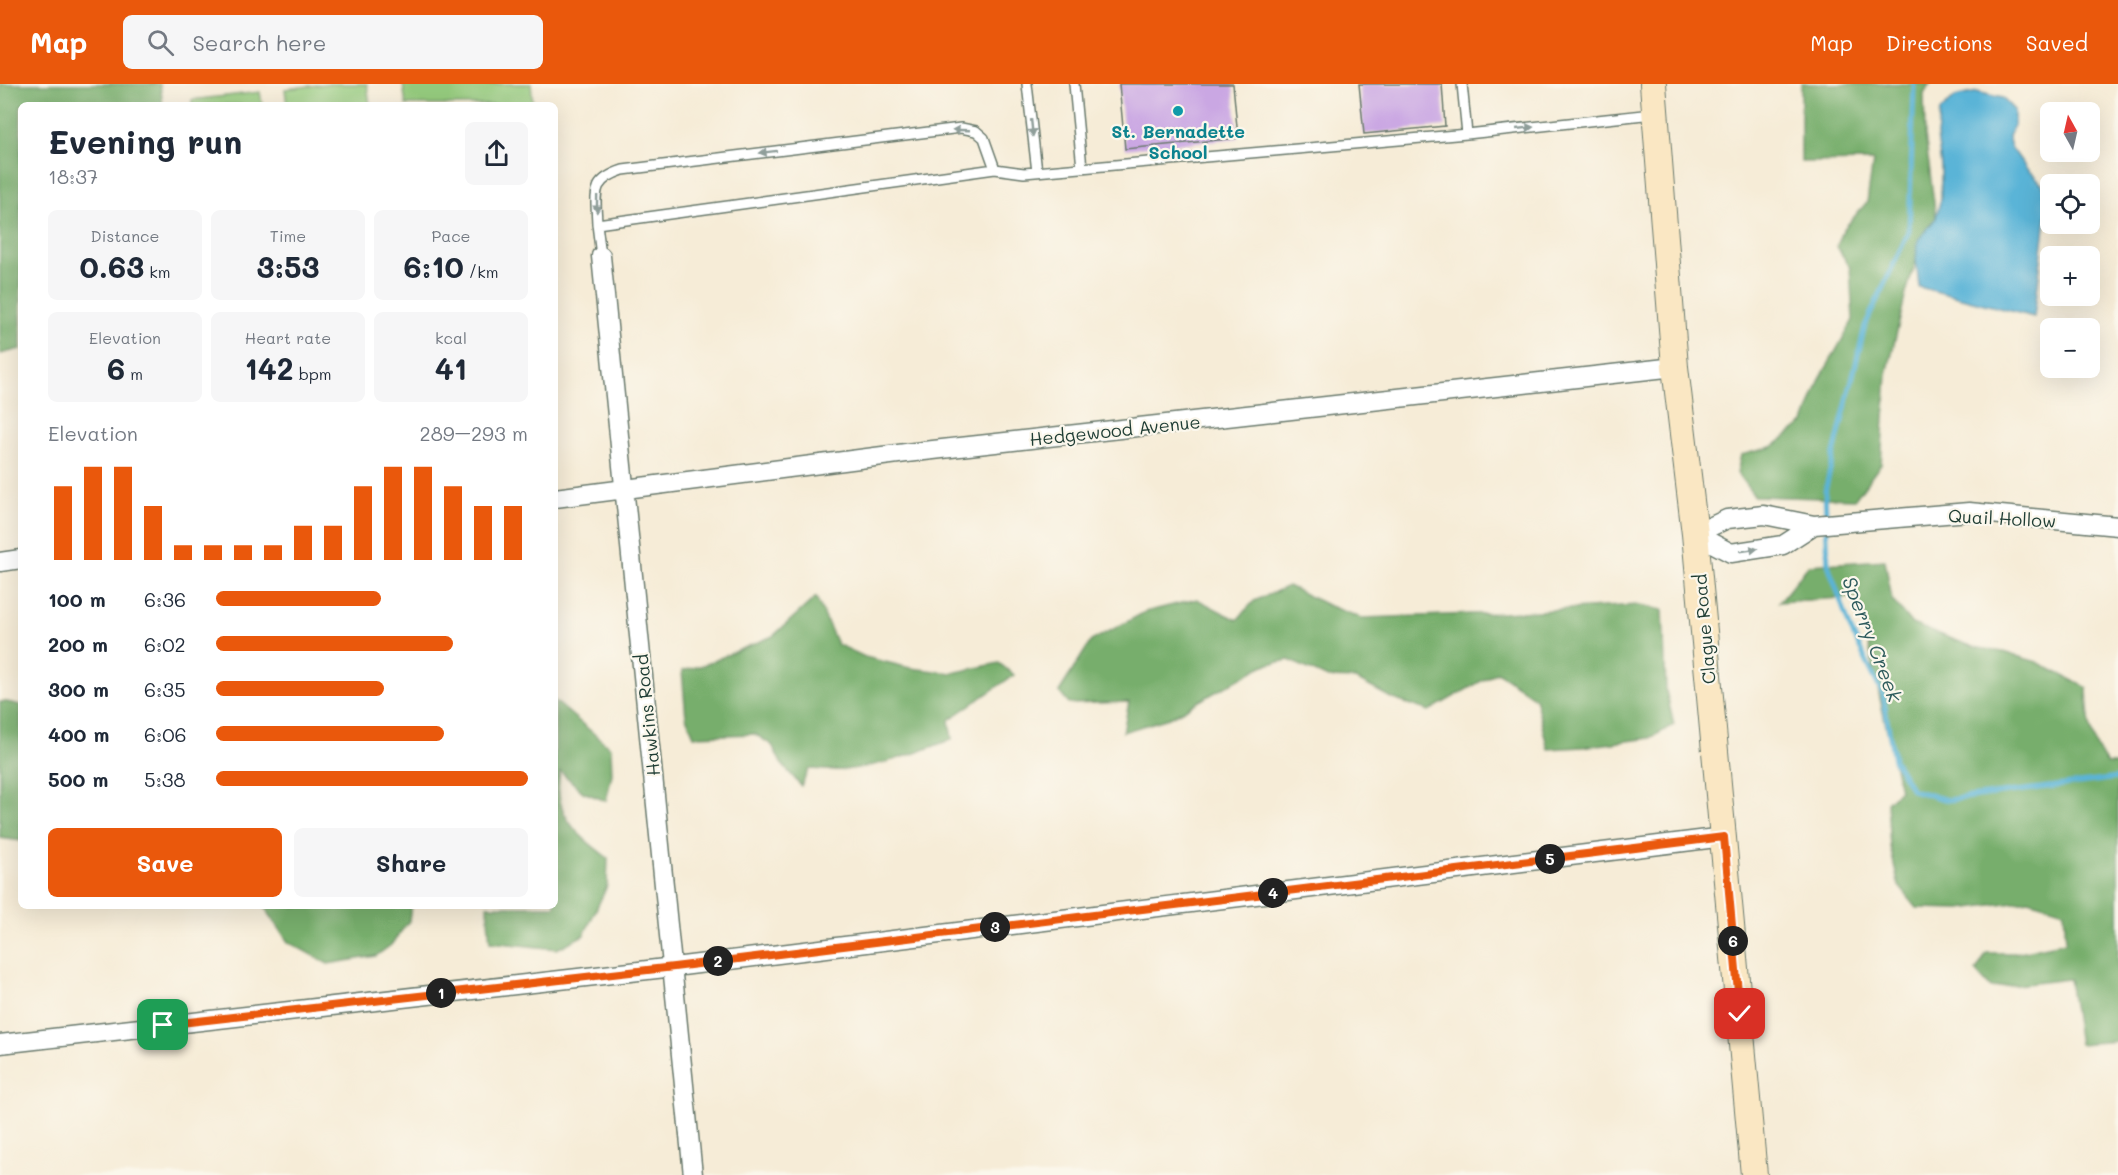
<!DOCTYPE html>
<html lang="en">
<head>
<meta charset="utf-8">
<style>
  :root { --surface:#fff; --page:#f6f6f7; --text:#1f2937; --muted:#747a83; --accent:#ea580c }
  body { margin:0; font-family:Mali,sans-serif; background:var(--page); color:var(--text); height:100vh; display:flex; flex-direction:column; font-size:22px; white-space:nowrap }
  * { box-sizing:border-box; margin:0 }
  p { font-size:20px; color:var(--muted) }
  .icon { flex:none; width:33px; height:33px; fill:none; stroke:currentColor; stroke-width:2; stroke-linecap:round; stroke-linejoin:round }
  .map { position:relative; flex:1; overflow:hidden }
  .side { position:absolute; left:18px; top:18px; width:540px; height:807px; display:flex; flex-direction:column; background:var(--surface); border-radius:9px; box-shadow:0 6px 24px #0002 }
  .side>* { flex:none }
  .needle { width:39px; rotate:352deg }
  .controls { position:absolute; left:2040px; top:18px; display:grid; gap:12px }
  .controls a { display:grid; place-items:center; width:60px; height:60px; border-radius:9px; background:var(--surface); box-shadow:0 6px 24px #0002; font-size:30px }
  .pin { position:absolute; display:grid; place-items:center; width:51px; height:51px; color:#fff; margin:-26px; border-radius:12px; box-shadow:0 3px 9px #0006 }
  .km { position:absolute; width:30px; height:30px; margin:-15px; border-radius:50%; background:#222; color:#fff; font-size:16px; line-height:30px; text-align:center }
  .round { display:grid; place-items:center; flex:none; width:63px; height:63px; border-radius:9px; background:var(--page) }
  .head { display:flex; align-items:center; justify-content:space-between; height:102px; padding:0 30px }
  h1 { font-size:33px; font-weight:700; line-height:45px }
  .metrics { display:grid; grid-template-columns:repeat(3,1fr); gap:9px; height:102px; padding:6px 30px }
  .metrics div { display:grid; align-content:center; border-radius:9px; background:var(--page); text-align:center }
  .metrics b { font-size:30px; font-weight:700 }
  .metrics small { font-size:16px; font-weight:400 }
  .metrics p { font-size:16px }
  .chart { height:168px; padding:12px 30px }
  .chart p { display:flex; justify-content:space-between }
  .chart svg { width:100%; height:108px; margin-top:6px; stroke:var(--accent); stroke-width:6 }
  .button { display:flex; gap:12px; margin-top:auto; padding:12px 30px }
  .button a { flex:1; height:69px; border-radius:9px; background:var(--accent); color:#fff; font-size:24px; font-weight:700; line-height:69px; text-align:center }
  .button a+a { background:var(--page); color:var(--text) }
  ul { padding:0 30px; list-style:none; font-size:20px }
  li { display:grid; grid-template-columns:96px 72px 1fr; align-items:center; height:45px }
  li i { height:15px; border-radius:8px; background:var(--accent) }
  header { display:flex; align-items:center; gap:36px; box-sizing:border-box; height:84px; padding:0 30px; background:var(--accent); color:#fff }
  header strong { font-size:28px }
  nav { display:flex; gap:33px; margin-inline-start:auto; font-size:21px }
  .search { width:420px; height:54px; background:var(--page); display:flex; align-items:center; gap:15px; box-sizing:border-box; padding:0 21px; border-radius:9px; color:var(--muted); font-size:22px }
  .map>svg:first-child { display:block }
</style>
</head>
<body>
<header>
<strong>Map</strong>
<div class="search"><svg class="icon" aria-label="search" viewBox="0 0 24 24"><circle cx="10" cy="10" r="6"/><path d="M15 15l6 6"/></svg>Search here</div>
<nav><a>Map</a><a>Directions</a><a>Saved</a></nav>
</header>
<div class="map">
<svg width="2118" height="1091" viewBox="0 0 2118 1091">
  <rect width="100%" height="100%" fill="#fbf7ec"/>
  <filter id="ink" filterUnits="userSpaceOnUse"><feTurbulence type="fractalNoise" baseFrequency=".0167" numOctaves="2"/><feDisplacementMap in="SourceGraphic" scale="12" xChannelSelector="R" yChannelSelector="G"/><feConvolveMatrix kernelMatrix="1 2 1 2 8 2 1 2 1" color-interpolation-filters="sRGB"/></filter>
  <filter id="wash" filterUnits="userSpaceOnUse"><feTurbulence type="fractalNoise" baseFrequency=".008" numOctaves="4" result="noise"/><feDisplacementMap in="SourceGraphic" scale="24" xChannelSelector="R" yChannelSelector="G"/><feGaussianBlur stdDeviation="1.35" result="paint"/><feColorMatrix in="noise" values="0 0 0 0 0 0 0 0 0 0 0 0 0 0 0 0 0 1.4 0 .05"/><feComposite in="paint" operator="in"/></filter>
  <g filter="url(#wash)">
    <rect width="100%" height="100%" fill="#f6ecd7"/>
    <path fill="#94ca7d" stroke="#5a8458" stroke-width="1.5" d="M 326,0 L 367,0 L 370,21 L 287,21 L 285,5 Z
      M 403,0 L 531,0 L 533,21 L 406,21 Z
      M 260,8 L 262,21 L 192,21 L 192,16 Z"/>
    <path fill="#77ae6c" stroke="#4b7650" stroke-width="1.5" d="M 0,0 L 160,0 L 163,21 L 21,21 L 21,265 L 0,270 Z
      M 1801,0 L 1930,0 L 1924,10 L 1925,51 L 1936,134 L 1927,143 L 1906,209 L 1887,290 L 1881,380 L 1855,415 L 1754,412 L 1737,389 L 1741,371 L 1772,363 L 1804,339 L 1819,297 L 1853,236 L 1850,183 L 1837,163 L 1843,146 L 1867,118 L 1873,77 L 1801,78 Z
      M 1885,476 L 1892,516 L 1912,540 L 1974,563 L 2003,568 L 2037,578 L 2087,604 C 2088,633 2089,656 2107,680 L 2118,680 L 2118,957 L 2079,960 L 2069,895 L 1991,904 L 1976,887 L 1987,869 L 2015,869 L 2066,858 L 2064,827 L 2029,816 L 1961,825 L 1917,824 L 1899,802 L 1890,763 L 1887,718 L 1900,706 L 1858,513 L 1779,518 L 1809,481 Z
      M 1288,502 L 1327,521 L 1362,534 L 1503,529 L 1639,521 L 1663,526 L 1666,607 L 1674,641 L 1650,654 L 1583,663 L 1548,665 L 1535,614 L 1497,588 L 1429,627 L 1393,615 L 1356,595 L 1328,594 L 1289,576 L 1264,581 L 1169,634 L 1123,648 L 1129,618 L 1069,620 L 1059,608 L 1091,557 L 1145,528 L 1197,515 L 1237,536 L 1254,517 Z
      M 816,513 L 837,560 L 865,573 L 910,584 L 952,589 L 999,579 L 1014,591 L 949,636 L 952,655 C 917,669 880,683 842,686 C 831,687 820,685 809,685 L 801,702 L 781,679 L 772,661 L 755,650 L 694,652 L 686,633 L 682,587 L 703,581 L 773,552 Z
      M 555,617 L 611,664 L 612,690 L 606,717 L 583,708 L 560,687 C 552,730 576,750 608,774 L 607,802 L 584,851 L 557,865 L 490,858 L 487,822 L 555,822 Z
      M 0,618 L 7,618 L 21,621 L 21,757 L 0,754 Z
      M 264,822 L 411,822 L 409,837 L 391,861 L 376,872 L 328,880 L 288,858 Z"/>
    <path fill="#5ab4d7" stroke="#3c7886" stroke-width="1.5" d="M 1977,8 L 2002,14 L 2014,26 L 2014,41 L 2008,52 L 2011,63 L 2026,84 L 2043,101 L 2047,126 L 2034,233 L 1919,203 L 1916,175 L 1918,156 L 1936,134 L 1941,114 L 1941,82 L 1937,51 L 1940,27 L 1955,13 Z"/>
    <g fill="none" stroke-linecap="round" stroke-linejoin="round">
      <path stroke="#5ab4d7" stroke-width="5" d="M 1914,0 L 1909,147 L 1865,242 L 1825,407 L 1828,480 L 1850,544 L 1883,611 L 1894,676 L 1912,706 L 1947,716 L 2118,694"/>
    </g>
    <g id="blocks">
      <path fill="#caa7e3" d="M 1119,0 L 1233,0 L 1238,54 L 1125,65 Z
        M 1359,0 L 1442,0 L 1445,42 L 1364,50 Z"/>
    </g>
  </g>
  <g filter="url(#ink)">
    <use href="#blocks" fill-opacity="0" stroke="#6a7a6d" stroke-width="1.5"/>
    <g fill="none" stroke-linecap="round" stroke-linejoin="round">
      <g stroke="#6a7a6d" stroke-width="12">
        <path id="service" d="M 1027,0 L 1037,88
          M 1074,0 L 1082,84
          M 1462,0 L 1467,50
          M 597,140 C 596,109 590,97 623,86 L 961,44 L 976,47 L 984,54 L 995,85
          M 601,172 L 597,140 L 995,85 L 1024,89 L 1467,50 L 1653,30"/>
      </g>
      <g stroke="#6a7a6d" stroke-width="21">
        <path id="minor" d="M 601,172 L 693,1091
          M 555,414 L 906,369 L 1675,283
          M 1695,450 L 1727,435 L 1764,431 L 1814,441 L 1969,428 L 2118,442
          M 1695,450 L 1731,469 L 1783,461 L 1814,441
          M 0,478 L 21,475
          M 0,960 L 674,883 L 1724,753"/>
      </g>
      <g stroke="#6a7a6d" stroke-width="28">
        <path id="secondary" d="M 1653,0 L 1675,283 L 1695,450 L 1754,1091"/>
      </g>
      <use href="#service" stroke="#fff" stroke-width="9"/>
      <use href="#minor" stroke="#fff" stroke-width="18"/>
      <use href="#secondary" stroke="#fae7c3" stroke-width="26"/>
    </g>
    <defs><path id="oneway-solid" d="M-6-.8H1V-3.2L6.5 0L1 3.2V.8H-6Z" transform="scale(1.5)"/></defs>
    <g fill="#8f9e9a">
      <use href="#oneway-solid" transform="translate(1032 44) rotate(84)"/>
      <use href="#oneway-solid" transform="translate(1525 44) rotate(-6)"/>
      <use href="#oneway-solid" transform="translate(961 46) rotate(-178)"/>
      <use href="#oneway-solid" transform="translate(768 68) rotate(173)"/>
      <use href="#oneway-solid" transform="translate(597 120) rotate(91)"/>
      <use href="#oneway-solid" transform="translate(1749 466) rotate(-9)"/>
    </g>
  </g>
  <g fill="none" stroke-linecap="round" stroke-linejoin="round" filter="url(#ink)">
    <g stroke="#fff" stroke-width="12">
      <path id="route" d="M 163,941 L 674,883 L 1724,753 L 1740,930"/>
    </g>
    <use href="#route" stroke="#ea580c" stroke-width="8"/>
  </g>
  <circle fill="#0f9aa8" stroke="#fbf7ec" stroke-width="2" cx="1178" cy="27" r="6"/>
  <g text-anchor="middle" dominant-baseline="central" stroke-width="4.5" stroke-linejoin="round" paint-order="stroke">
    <g font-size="18" font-weight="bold" fill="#0d838f" stroke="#fbf7ec">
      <text x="1178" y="47">St. Bernadette<tspan x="1178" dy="21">School</tspan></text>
    </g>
    <g font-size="18" fill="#1f3d34" stroke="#fbf7ec">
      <text transform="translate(1115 346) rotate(-6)">Hedgewood Avenue</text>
      <text transform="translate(2002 434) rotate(3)">Quail Hollow</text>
      <text transform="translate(1704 545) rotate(-95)">Clague Road</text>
      <text transform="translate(647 631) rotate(-96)">Hawkins Road</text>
    </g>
    <g font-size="20" font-style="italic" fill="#2e5b5d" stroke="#fbf7ec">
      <text transform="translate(1873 555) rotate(69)">Sperry Creek</text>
    </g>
  </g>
</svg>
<div class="controls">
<a><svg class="needle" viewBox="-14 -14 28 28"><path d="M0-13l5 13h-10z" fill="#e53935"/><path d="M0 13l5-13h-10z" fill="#747a83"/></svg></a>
<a><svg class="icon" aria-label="locate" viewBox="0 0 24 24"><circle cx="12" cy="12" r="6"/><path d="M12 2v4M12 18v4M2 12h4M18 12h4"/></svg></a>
<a>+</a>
<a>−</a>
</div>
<div class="pin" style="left:163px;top:941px;background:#1e9e55"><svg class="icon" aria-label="arrive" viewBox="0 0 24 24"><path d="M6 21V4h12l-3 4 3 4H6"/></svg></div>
<div class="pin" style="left:1740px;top:930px;background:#d93025"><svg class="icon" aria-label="check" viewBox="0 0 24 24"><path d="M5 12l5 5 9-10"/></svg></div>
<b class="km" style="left:441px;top:909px">1</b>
<b class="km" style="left:718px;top:877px">2</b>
<b class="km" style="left:995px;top:843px">3</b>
<b class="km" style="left:1273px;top:809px">4</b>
<b class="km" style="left:1550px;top:775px">5</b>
<b class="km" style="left:1733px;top:857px">6</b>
<section class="side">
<div class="head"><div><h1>Evening run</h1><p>18:37</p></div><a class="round"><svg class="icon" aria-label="share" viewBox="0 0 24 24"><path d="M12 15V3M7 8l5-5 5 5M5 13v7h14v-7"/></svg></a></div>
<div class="metrics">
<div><p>Distance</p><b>0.63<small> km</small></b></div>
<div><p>Time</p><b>3:53</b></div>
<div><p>Pace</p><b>6:10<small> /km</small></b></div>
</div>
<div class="metrics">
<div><p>Elevation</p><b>6<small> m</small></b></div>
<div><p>Heart rate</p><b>142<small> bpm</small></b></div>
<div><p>kcal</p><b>41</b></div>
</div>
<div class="chart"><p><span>Elevation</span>289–293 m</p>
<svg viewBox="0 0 160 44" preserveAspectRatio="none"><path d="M5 44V14M15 44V6M25 44V6M35 44V22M45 44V38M55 44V38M65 44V38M75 44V38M85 44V30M95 44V30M105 44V14M115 44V6M125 44V6M135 44V14M145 44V22M155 44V22"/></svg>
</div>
<ul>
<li><b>100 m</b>6:36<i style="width:53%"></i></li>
<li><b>200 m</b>6:02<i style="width:76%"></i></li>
<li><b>300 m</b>6:35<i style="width:54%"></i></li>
<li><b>400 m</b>6:06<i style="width:73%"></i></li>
<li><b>500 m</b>5:38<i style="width:100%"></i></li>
</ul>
<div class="button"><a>Save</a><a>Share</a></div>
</section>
</div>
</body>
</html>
